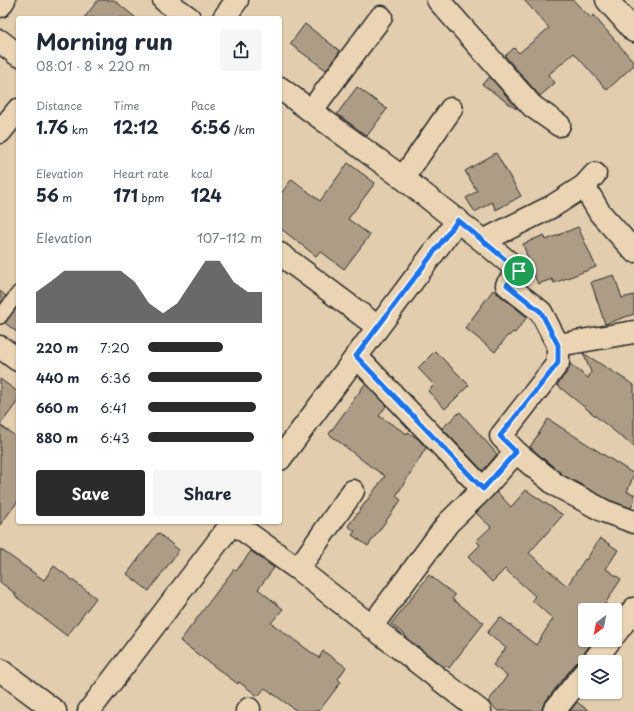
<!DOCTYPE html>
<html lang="en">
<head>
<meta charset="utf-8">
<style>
  :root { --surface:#fff; --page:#f6f6f7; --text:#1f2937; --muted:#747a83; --accent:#2b2b2b }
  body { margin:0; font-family:"Playpen Sans",sans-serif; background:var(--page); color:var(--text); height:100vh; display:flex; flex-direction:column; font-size:15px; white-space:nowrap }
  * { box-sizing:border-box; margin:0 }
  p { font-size:13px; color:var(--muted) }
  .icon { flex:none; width:22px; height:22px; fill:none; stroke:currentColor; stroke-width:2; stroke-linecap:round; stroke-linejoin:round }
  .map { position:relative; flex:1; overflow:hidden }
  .details { position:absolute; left:16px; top:16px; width:266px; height:508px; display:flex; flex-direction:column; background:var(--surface); border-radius:4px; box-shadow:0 1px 3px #0004 }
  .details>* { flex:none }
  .needle { width:26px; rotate:212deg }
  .tools { position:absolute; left:578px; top:603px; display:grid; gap:8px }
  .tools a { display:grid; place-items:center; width:44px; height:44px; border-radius:4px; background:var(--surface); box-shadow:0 1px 3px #0004; font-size:20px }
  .pin { position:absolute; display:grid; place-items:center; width:34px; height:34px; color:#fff; margin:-17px; border:2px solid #fff; border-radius:50%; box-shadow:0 1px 4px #0007 }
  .round { display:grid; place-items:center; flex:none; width:42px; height:42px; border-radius:4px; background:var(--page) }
  .headline { display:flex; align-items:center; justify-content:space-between; height:68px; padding:0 20px }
  h1 { font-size:22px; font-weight:700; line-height:30px }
  .figures { display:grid; grid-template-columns:repeat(3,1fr); gap:6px; height:68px; padding:4px 20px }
  .figures div { display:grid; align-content:center }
  .figures b { font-size:17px; font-weight:700 }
  .figures small { font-size:11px; font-weight:400 }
  .figures p { font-size:11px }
  .chart { height:112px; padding:8px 20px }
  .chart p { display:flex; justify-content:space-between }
  .chart svg { width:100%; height:72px; margin-top:4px; fill:var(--accent); opacity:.7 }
  .button { display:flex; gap:8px; margin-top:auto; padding:8px 20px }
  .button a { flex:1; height:46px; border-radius:4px; background:var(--accent); color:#fff; font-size:16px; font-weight:700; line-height:46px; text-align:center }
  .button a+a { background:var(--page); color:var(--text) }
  ul { padding:0 20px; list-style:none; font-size:13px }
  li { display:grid; grid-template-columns:64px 48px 1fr; align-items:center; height:30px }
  li i { height:10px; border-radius:5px; background:var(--accent) }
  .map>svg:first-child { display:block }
</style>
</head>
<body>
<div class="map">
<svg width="634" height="711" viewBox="0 0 634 711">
  <rect width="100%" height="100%" fill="#e2cdae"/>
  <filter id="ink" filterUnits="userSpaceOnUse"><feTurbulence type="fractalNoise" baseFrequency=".025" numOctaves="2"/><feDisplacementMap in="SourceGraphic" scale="8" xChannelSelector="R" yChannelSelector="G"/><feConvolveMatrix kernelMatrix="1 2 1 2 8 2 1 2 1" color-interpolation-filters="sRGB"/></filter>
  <g filter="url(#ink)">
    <path fill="#ad9d87" stroke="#2b2b2b" d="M 98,0 L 114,0 L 136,18 L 84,18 Z
      M 524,0 L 573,0 L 591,18 L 593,15 L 634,62 L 634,65 L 607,90 L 574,53 L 548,75 L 555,83 L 540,96 L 505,56 L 514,48 L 519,53 L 549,28 Z
      M 305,24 L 340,51 L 326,70 L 290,44 Z
      M 490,77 L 517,108 L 516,109 L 482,84 Z
      M 357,87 L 387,109 L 367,136 L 337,114 Z
      M 496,153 L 521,196 L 496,210 L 492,202 L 475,212 L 466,198 L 477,191 L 465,171 Z
      M 348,163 L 375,183 L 348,219 L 370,235 L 344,269 L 320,251 L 316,256 L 280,228 L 280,195 L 292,179 L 320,201 Z
      M 578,227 L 596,267 L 554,283 L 552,279 L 538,284 L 527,259 L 528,258 L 523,244 L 544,235 L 546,240 Z
      M 614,275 L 622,298 L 634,295 L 634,314 L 605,324 L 591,282 Z
      M 493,290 L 527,317 L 515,333 L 513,332 L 509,336 L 508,335 L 495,352 L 465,328 Z
      M 0,291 L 6,296 L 0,304 Z
      M 18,306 L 18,333 L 5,323 Z
      M 435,351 L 469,385 L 445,409 L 428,391 L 434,385 L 418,368 Z
      M 583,353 L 634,385 L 634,447 L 557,385 L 568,371 L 570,364 L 588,378 L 591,372 Z
      M 0,379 L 18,392 L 18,401 L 0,425 L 18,438 L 18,501 L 0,525 Z
      M 365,384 L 386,406 L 379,416 L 407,434 L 408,432 L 418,439 L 426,448 L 396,496 L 401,500 L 368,546 L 352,535 L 355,531 L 348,526 L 385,476 L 370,466 L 329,434 Z
      M 460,412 L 497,454 L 483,471 L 442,428 Z
      M 548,419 L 634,474 L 627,492 L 634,494 L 634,501 L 631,508 L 609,500 L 563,475 L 530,447 Z
      M 526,490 L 563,515 L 529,553 L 567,586 L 585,559 L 586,560 L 600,538 L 618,550 L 606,569 L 621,579 L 601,610 L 585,610 L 585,640 L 594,640 L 583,654 L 580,661 L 575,664 L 544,703 L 542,709 L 542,711 L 498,711 L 491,705 L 488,702 L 507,676 L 493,665 L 506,648 L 487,633 L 500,617 L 536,645 L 553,619 L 532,600 L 535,596 L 505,569 L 492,582 L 468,557 L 480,545 L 476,541 L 491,527 L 476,513 L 497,492 L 511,507 Z
      M 158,533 L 179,550 L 149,591 L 127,574 Z
      M 0,549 L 44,580 L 54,566 L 96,598 L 67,636 L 15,596 L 16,594 L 0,582 Z
      M 251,551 L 274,568 L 258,589 L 283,609 L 271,623 L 319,658 L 323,651 L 346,667 L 338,679 L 341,682 L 319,711 L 297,711 L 265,688 L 258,696 L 239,682 L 238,684 L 180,641 L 234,569 L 236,571 Z
      M 429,575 L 455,595 L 452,599 L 484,623 L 449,668 L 446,665 L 444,667 L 405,637 L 406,636 L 391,624 Z
      M 577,702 L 589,711 L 570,711 Z"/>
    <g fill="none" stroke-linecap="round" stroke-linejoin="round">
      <g stroke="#2b2b2b" stroke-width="16">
        <path id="service" d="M 0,317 L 18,293"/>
      </g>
      <g stroke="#2b2b2b" stroke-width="25">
        <path id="minor" d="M 164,0 L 189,18
          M 438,0 L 532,106 L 559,125
          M 607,0 L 634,31
          M 0,6 L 4,0
          M 224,18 L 237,0
          M 0,41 L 18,55
          M 280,88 L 311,111 L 403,178 L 483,241 L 553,206 L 584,186 L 595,174
          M 311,111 L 381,17
          M 0,132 L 18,110
          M 403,178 L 451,109
          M 584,186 L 600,213 L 634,251
          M 280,254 L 378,327
          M 558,345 L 634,332
          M 0,347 L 18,360
          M 356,356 L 483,489
          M 516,452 L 556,485 L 604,511 L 634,522
          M 280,459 L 458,220
          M 232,522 L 298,569 L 480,711
          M 298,569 L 353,491
          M 371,627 L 448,523 L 483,489 L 516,452 L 501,436 L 558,363 L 558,345 L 541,312 L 507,285 L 519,271 L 483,241
          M 615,634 L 634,609
          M 593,662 L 610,640
          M 0,670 L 55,711
          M 89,711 L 233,522
          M 247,711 L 249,709
          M 554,711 L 585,672"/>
      </g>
      <use href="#service" stroke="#ead4b3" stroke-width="13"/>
      <use href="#minor" stroke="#ead4b3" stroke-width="22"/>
    </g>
  </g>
  <g fill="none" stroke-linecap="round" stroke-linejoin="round" filter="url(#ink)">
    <g stroke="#fff" stroke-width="8">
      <path id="route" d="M 458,220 L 519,271 L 507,285 L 541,312 L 558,345 L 558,363 L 500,436 L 516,452 L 483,489 L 356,356 Z"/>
    </g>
    <use href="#route" stroke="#1a73e8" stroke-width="5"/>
  </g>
</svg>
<div class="tools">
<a><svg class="needle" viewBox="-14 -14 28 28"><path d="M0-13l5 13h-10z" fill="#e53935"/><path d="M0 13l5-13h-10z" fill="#747a83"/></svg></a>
<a><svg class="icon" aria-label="layers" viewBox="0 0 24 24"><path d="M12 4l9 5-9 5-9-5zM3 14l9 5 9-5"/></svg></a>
</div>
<div class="pin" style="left:519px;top:271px;background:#1e9e55"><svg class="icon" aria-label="arrive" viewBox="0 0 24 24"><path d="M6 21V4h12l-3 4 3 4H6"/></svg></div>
<section class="details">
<div class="headline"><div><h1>Morning run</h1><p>08:01 · 8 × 220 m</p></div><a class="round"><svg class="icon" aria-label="share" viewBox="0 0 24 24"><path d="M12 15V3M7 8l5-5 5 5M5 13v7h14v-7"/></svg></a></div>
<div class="figures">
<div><p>Distance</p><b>1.76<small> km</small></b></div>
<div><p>Time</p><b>12:12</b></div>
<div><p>Pace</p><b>6:56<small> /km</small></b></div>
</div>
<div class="figures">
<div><p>Elevation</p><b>56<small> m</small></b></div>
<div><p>Heart rate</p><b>171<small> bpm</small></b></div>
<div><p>kcal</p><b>124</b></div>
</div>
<div class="chart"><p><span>Elevation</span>107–112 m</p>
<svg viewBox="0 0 160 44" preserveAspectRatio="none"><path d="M0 44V25L10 19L20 12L30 12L40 12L50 12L60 12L70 19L80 32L90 38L100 32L110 19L120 6L130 6L140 19L150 25L160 25V44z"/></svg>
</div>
<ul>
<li><b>220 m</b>7:20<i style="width:66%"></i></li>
<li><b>440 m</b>6:36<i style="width:100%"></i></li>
<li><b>660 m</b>6:41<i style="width:95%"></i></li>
<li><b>880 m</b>6:43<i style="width:93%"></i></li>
</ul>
<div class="button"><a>Save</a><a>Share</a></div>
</section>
</div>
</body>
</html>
